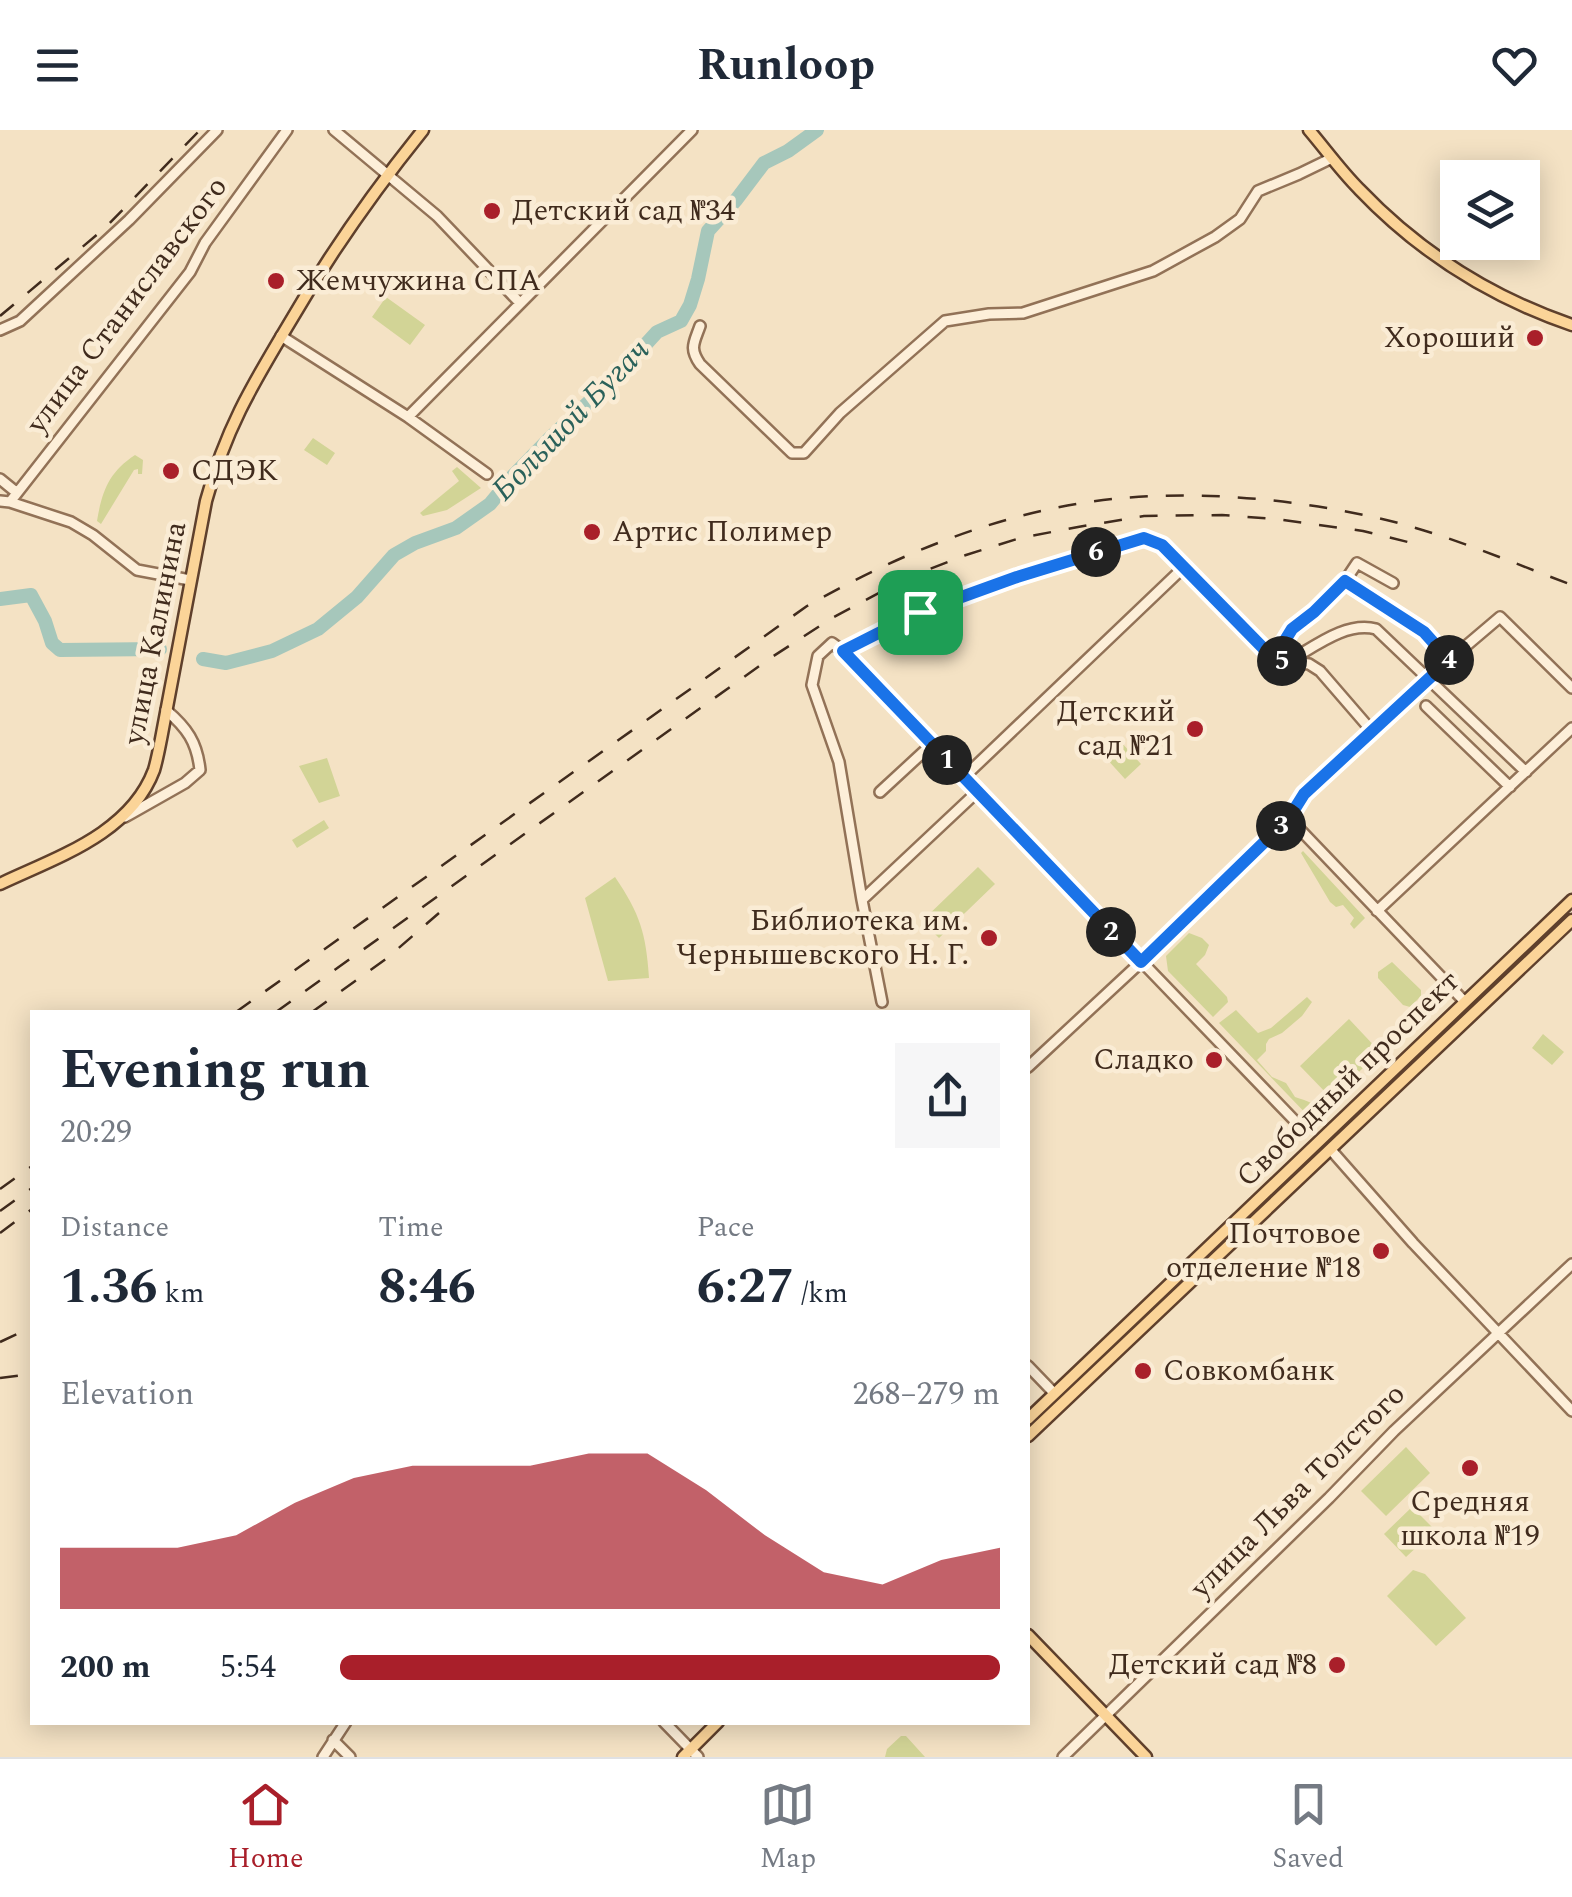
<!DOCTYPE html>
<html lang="en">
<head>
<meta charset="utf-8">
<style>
  :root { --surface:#fff; --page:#f6f6f7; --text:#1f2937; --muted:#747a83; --line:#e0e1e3; --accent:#a91f2a }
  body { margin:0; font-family:Spectral,serif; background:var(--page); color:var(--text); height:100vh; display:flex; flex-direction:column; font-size:38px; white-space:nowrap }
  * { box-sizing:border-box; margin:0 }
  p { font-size:32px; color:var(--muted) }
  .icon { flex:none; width:55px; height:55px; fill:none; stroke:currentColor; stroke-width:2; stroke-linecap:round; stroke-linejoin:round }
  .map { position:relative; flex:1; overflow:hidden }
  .panel { position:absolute; left:30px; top:880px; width:1000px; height:715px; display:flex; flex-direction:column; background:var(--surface); border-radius:0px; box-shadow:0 5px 25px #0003 }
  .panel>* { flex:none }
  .fabs { position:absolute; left:1440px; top:30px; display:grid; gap:20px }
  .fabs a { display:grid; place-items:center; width:100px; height:100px; border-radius:0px; background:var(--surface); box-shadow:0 5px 25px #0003; font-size:50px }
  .pin { position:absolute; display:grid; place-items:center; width:85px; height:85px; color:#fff; margin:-42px; border-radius:20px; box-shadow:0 5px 15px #0006 }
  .km { position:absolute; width:50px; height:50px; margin:-25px; border-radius:50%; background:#222; color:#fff; font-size:28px; line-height:50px; text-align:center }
  .round { display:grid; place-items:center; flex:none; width:105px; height:105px; border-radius:0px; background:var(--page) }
  .overview { display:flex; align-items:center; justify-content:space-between; height:170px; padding:0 30px }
  h1 { font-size:55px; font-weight:700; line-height:75px }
  .figures { display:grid; grid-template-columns:repeat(3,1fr); gap:15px; height:170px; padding:10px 30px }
  .figures div { display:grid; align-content:center }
  .figures b { font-size:50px; font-weight:700 }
  .figures small { font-size:28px; font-weight:400 }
  .figures p { font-size:28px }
  .chart { height:280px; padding:20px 30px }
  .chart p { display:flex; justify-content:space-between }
  .chart svg { width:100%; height:180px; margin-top:10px; fill:var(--accent); opacity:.7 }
  ul { padding:0 30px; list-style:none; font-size:32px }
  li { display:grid; grid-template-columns:160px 120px 1fr; align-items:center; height:75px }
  li i { height:25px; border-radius:12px; background:var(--accent) }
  header { display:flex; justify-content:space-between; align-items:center; height:130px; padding:0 30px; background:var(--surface); font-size:45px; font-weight:700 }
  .tabs { display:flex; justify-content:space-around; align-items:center; height:140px; border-top:2px solid var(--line); background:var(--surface); font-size:28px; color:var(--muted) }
  .tabs a { display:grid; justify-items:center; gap:5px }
  .tabs .current { color:var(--accent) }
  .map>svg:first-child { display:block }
</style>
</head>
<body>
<header><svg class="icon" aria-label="menu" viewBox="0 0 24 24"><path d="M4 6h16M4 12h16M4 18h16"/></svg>Runloop<svg class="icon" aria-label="heart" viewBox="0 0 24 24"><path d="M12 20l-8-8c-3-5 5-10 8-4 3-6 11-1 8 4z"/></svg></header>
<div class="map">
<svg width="1572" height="1627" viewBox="0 0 1572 1627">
  <rect width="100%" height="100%" fill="#f4e2c4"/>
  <path fill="#d2d496" d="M 386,167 L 425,195 L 410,215 L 372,187 Z
    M 313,308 L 335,323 L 327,335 L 304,320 Z
    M 135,325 L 143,330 L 142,344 L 138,344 L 138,339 L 134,340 L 101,394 L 97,391 C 102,361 109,342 135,325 Z
    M 457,337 L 481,358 L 447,380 L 423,386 L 420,383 L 459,351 L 452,341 Z
    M 1121,612 L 1141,634 L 1125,649 L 1105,627 Z
    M 327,628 L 340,666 L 319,673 L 299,636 Z
    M 324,690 L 329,698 L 297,718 L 292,710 Z
    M 1303,721 L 1365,788 L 1354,799 L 1350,794 L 1354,788 L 1343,775 L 1336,777 L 1330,772 L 1301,723 Z
    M 978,737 L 995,754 L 939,808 L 922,791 Z
    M 615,747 C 640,784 646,803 649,848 L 608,851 L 585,768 Z
    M 1189,803 L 1202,808 L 1209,815 L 1205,825 L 1196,834 L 1227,867 L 1228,872 L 1213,887 L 1168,841 L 1166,826 Z
    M 1392,832 L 1421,860 L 1421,866 L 1410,877 L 1403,875 L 1378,848 L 1378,842 Z
    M 1307,867 L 1312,872 L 1302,886 L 1282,903 L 1269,909 L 1266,914 L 1266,921 L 1257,930 L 1272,947 L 1286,953 L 1295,967 C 1307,971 1316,973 1322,983 L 1313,991 L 1219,893 L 1236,880 L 1258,903 L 1271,898 Z
    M 1349,889 L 1380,922 L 1331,968 L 1300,936 Z
    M 1543,904 L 1564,922 L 1552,935 L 1532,918 Z
    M 1406,1317 L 1430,1343 L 1386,1386 L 1361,1361 Z
    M 1412,1377 L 1435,1400 L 1406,1427 L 1384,1404 Z
    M 1413,1440 L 1425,1444 L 1466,1488 L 1436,1516 L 1387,1466 Z
    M 901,1606 L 906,1606 L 925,1627 L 885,1627 L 887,1619 Z"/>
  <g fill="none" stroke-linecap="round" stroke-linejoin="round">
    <path stroke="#a6c7bb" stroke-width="14" d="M 0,469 L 31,465 L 45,491 L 52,513 L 60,520 L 160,519
      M 203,529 L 226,533 L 272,521 L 318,499 L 357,467 L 394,425 L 415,413 L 456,398 L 490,374 L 513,346 L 550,308 L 615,248 L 657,202 L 681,191 L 690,175 L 698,149 L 708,101 L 736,70 L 764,33 L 788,21 L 817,0"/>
    <g stroke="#927257" stroke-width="14">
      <path id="minor" d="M 334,0 L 437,86 L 520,173
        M 700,196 C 694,213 689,218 700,234 L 792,323 L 804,323 L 840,283 L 945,191 L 989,184 L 1023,183 L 1153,141 L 1215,107 L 1240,89 L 1258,61 L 1299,44 L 1332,28
        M 0,200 L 20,191 L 129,90 L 217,0
        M 281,206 L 408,287 L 487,344
        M 408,287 L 692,0
        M 0,349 L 16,362
        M 0,371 L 10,372 L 71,392 L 93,405 L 137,440 L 190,450
        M 10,372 L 190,142 L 205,113 L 287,0
        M 1393,453 L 1357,433 L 1345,451 L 1424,501 L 1449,530
        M 843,521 L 1294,990
        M 1282,531 L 1283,512 L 1292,499 L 1314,482 L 1345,451
        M 1289,531 C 1314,517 1346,491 1376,499 L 1526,642
        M 1426,576 L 1510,657
        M 963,648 L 1183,438
        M 880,662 L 932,614
        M 125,687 L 185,653 L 200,640 C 197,612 187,598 166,580
        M 1289,688 L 1465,872
        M 862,770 L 977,662
        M 1377,781 L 1572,598
        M 882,872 L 862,770 L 839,632 L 812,555 L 818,526 L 832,513 L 843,521 L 920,481 L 1017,447 L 1144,408 L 1162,415 L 1269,524 L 1282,531 L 1309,534 L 1320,541 L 1371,600
        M 1028,937 L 1141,832 L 1289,688 L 1304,664 L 1427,549 L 1500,487 L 1572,558
        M 1331,1020 L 1413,1113 L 1572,1281
        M 1028,1236 L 1054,1263
        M 664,1592 L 698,1627
        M 333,1610 L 350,1627
        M 323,1627 L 346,1592
        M 1063,1627 L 1329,1368 L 1394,1301 L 1572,1134"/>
    </g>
    <g stroke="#5f402c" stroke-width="15">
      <path id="major" d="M 1309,0 C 1326,20 1341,41 1359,59 C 1419,122 1490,167 1572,195
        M 0,754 C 57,727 130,704 154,640 C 157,630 159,619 161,609 L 206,371 C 225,301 251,257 287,197 C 327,128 373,62 423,0
        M 1028,1289 L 1572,770
        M 1028,1306 L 1572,790
        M 1028,1505 L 1146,1627
        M 683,1627 L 718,1592"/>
    </g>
    <use href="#minor" stroke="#fdefd9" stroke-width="9"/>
    <use href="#major" stroke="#fbd498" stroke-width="10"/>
    <path stroke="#402b1d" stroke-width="2.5" stroke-dasharray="18 18" stroke-linecap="butt" d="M 0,186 L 105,98 L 200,0
      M 236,882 L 807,476 C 900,423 1005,380 1113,369 C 1200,360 1293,369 1378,388 C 1444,403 1508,431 1572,455
      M 276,882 L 769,529 L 832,488 L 909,447 L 966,425 L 1020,408 L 1078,397 L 1144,386 L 1222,385 L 1276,389 L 1363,401 L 1412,413
      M 312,882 L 386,829 L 439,783
      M 0,1059 L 32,1036
      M 0,1081 L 32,1058
      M 0,1103 L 32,1079
      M 0,1212 L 32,1197
      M 0,1248 L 32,1244"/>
  </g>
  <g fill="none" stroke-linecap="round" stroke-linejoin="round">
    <g stroke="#fff" stroke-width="20">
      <path id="route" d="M 1144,408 L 1162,415 L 1269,524 L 1282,531 L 1284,512 L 1292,499 L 1314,482 L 1345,451 L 1424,502 L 1449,530 L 1304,664 L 1289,688 L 1141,832 L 843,521 L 920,482 L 1017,447 Z"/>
    </g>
    <use href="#route" stroke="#1a73e8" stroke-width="12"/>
  </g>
  <g fill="#a91f2a" stroke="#faecd5" stroke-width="4">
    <circle cx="492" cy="81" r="10"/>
    <circle cx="276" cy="151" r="10"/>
    <circle cx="1535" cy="208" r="10"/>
    <circle cx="171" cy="341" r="10"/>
    <circle cx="592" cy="402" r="10"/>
    <circle cx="1195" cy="599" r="10"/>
    <circle cx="989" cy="808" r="10"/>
    <circle cx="1214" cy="930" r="10"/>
    <circle cx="1381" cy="1121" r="10"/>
    <circle cx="1143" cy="1241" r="10"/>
    <circle cx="1470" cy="1338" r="10"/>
    <circle cx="1337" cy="1535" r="10"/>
  </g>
  <g text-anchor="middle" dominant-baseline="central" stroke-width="9" stroke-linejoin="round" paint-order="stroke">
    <g font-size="30" fill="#402b1d" stroke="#faecd5" text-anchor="end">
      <text x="512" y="81" text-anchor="start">Детский сад №34</text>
      <text x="296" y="151" text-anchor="start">Жемчужина СПА</text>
      <text x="1515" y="208">Хороший</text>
      <text x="191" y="341" text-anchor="start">СДЭК</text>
      <text x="612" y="402" text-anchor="start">Артис Полимер</text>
      <text x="1175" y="582">Детский<tspan x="1175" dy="34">сад №21</tspan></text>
      <text x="969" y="791">Библиотека им.<tspan x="969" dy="34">Чернышевского Н. Г.</tspan></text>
      <text x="1194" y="930">Сладко</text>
      <text x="1361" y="1104">Почтовое<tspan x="1361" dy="34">отделение №18</tspan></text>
      <text x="1163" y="1241" text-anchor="start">Совкомбанк</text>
      <text x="1470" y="1372" text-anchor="middle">Средняя<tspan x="1470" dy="34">школа №19</tspan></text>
      <text x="1317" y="1535">Детский сад №8</text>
    </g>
    <g font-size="30" fill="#402b1d" stroke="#faecd5">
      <text transform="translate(127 175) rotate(-53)">улица Станиславского</text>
      <text transform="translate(155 503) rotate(-79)">улица Калинина</text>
      <text transform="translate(1348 949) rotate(-44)">Свободный проспект</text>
      <text transform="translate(1298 1361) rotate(-45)">улица Льва Толстого</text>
    </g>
    <g font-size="32" font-style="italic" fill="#2a615a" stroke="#faecd5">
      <text transform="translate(571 290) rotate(-46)">Большой Бугач</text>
    </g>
  </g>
</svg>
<div class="fabs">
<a><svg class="icon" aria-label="layers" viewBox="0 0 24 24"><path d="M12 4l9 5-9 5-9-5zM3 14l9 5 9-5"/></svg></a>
</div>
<div class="pin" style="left:920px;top:482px;background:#1e9e55"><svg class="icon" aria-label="arrive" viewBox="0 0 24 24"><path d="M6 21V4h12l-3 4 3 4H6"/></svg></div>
<b class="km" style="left:947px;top:630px">1</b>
<b class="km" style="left:1111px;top:802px">2</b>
<b class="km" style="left:1281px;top:696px">3</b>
<b class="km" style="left:1449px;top:530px">4</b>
<b class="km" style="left:1282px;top:531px">5</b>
<b class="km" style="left:1096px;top:422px">6</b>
<section class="panel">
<div class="overview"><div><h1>Evening run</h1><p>20:29</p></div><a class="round"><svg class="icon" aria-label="share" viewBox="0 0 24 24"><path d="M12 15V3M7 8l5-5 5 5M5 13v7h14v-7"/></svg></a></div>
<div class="figures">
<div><p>Distance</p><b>1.36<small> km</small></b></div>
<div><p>Time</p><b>8:46</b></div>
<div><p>Pace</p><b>6:27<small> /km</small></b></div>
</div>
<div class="chart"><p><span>Elevation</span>268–279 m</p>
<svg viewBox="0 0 160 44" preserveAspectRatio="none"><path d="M0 44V29L10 29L20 29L30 26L40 18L50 12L60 9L70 9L80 9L90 6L100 6L110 15L120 26L130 35L140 38L150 32L160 29V44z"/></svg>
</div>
<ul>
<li><b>200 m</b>5:54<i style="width:100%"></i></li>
</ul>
</section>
</div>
<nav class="tabs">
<a class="current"><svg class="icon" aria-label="home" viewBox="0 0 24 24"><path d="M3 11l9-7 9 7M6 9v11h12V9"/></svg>Home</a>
<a><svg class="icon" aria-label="map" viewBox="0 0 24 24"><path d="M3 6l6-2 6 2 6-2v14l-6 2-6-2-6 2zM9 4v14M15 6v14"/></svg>Map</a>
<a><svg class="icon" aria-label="saved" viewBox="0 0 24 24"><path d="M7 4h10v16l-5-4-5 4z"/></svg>Saved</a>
</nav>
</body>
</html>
